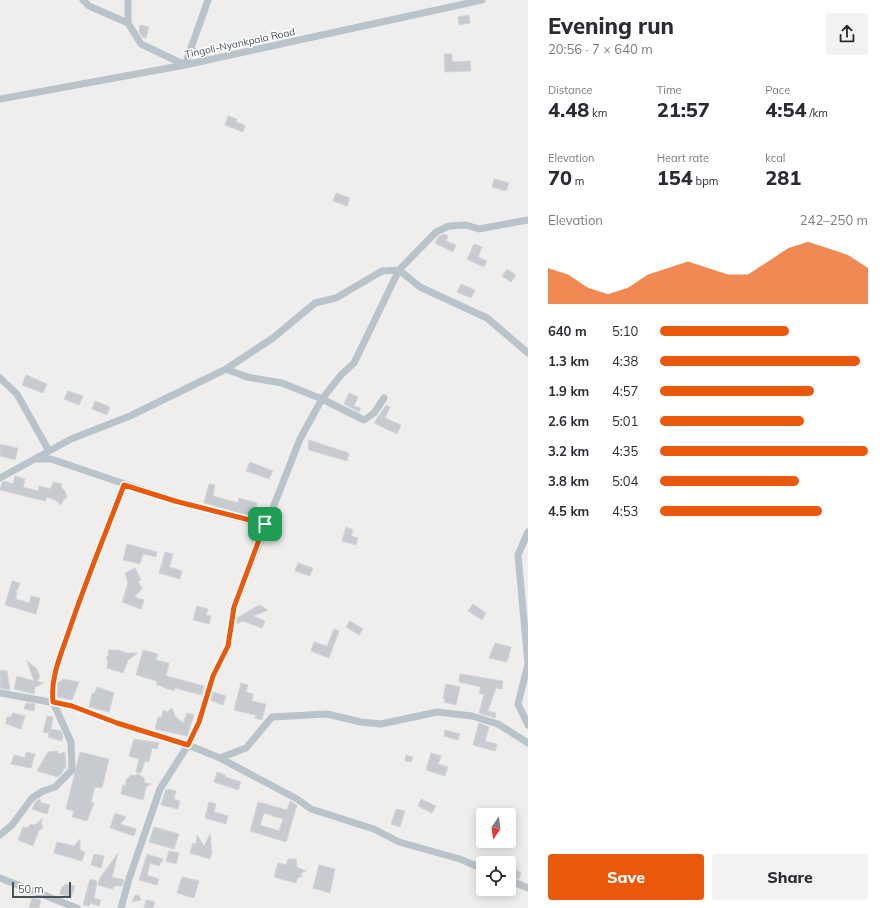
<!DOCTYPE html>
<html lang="en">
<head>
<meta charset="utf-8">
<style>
  :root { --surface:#fff; --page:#f2f2f3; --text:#2b2b33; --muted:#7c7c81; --accent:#ea580c }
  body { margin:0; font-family:Mulish,sans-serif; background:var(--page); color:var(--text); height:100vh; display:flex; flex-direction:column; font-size:15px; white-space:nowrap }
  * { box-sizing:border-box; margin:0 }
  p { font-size:13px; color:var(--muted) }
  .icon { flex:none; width:22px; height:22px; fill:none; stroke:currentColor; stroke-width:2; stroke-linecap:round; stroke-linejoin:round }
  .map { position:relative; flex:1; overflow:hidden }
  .side { display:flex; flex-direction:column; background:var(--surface); width:360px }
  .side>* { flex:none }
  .needle { width:26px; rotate:194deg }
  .fabs { position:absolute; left:476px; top:808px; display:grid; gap:8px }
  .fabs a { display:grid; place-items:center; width:40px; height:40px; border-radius:4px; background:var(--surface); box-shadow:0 2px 10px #0003; font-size:20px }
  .scale { position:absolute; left:12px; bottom:10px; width:59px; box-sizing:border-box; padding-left:4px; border:2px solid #46525a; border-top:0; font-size:11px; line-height:14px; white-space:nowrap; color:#46525a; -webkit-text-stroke:3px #fff; paint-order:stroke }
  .pin { position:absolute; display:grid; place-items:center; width:34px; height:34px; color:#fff; margin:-17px; border-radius:8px; box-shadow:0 2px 6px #0006 }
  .round { display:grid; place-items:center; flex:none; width:42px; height:42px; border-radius:4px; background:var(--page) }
  .overview { display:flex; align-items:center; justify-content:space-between; height:68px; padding:0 20px }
  h1 { font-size:22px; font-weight:800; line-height:30px }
  .metrics { display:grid; grid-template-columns:repeat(3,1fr); gap:6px; height:68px; padding:4px 20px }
  .metrics div { display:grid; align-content:center }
  .metrics b { font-size:20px; font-weight:800 }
  .metrics small { font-size:11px; font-weight:400 }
  .metrics p { font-size:11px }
  .chart { height:112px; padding:8px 20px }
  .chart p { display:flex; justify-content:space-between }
  .chart svg { width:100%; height:72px; margin-top:4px; fill:var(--accent); opacity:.7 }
  .action { display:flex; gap:8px; margin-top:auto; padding:8px 20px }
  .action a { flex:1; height:46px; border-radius:4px; background:var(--accent); color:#fff; font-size:16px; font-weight:800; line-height:46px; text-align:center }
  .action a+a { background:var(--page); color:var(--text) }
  ul { padding:0 20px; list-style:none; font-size:13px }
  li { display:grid; grid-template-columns:64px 48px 1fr; align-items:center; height:30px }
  li i { height:10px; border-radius:5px; background:var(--accent) }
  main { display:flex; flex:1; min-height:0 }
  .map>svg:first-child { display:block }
</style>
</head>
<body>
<main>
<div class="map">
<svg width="528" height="908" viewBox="0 0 528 908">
  <rect width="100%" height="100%" fill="#f0eded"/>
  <path fill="#c7cbd0" stroke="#d1d4d9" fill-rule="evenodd" d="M 469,15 L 470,23 L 459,25 L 458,17 Z
    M 140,25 L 149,27 L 146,38 L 142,37 L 139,31 Z
    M 444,54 L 452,54 L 452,62 L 470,61 L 471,71 L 445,72 Z
    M 228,116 L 237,119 L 236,122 L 245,125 L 243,132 L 225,125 Z
    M 494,179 L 509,183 L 506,191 L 492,187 Z
    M 336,193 L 350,198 L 347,206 L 333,201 Z
    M 444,234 L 448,236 L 446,241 L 456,245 L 453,252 L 435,243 L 439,236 Z
    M 474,244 L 482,247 L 478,257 L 487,261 L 484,267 L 467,259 Z
    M 507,269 L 516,275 L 511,282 L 502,276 Z
    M 461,284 L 475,290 L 471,298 L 457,292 Z
    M 26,375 L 47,384 L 43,393 L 22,385 Z
    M 68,391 L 83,396 L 79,405 L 64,399 Z
    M 349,393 L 358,397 L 354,406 L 361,408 L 359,412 L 344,404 Z
    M 95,401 L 110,407 L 107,415 L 92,409 Z
    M 386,405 L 390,407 L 385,418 L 401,425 L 397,434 L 374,423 Z
    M 309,440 L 349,453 L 347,461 L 309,450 L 308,448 Z
    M 0,444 L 18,448 L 15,460 L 0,456 Z
    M 250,462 L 273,471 L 269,479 L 246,471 Z
    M 15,476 L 25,479 L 23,487 L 38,491 L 39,486 L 51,489 L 53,482 L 62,484 L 61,487 L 65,491 L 67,498 L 64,499 L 61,505 L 55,500 L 47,497 L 45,501 L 0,490 L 2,483 L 4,481 L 13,484 Z
    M 209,484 L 215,485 L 213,496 L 238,503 L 239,498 L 257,503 L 254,517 L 204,503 Z
    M 346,527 L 353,530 L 351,536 L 358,538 L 356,545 L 342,541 Z
    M 127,544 L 157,552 L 156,557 L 143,554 L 140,564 L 123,560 Z
    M 165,552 L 173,554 L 169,567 L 182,571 L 180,579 L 159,573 Z
    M 298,563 L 313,568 L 310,576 L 295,571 Z
    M 135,568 L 141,580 L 138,581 L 142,589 L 134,597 L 144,600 L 141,609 L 122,602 L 128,583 L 125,573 Z
    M 12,581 L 20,583 L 18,589 L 15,591 L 17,592 L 16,599 L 29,603 L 31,596 L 40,598 L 36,614 L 5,605 Z
    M 473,604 L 486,613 L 482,620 L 468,611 Z
    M 259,605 L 268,610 L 253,616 L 265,621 L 262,628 L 243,621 L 237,624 L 237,618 Z
    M 197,606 L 208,609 L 206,615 L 211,616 L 209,624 L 193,620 Z
    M 350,621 L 363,629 L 359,635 L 346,627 Z
    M 334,629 L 339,631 L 329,658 L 311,651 L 314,642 L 327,646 Z
    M 495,643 L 511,647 L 507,662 L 489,658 Z
    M 108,650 L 118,650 L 127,653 L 138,653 L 128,660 L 123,673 L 107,668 L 108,661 L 106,659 L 109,654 Z
    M 143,650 L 158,654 L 156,660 L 169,663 L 166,676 L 204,686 L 202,695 L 175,688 L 174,691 L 168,689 L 156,684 L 157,681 L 136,675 Z
    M 27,661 L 37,669 L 40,677 L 37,681 L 44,683 L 35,687 L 34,694 L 14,689 L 17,676 L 34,681 Z
    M 0,670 L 7,671 L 10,690 L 0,688 Z
    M 460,674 L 503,681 L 502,689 L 496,688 L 488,711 L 496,713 L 495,718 L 479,713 L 484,695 L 479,693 L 481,687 L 459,682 Z
    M 63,679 L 79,682 L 72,700 L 57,697 L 58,681 L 60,682 Z
    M 241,683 L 248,685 L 246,692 L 253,694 L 252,701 L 266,704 L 262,720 L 255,718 L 256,715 L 234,710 Z
    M 446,684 L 460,687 L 456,705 L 444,702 L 445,698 L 443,698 Z
    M 97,687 L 114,693 L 109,712 L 89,707 L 92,693 L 94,694 Z
    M 213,692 L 226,696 L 223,705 L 211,700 Z
    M 26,703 L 35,704 L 34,711 L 24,709 Z
    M 172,708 L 175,716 L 183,723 L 187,713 L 194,715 L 187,736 L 155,729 L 158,717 L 162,717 L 163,710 L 167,712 Z
    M 13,713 L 25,716 L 21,729 L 6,724 L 7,717 L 10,717 Z
    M 47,716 L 53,717 L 51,729 L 61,731 L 63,737 L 62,741 L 48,737 L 49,733 L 43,732 Z
    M 479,723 L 489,727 L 485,741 L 497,744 L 495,751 L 473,745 Z
    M 445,730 L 460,734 L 458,740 L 444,736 Z
    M 134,739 L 159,743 L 157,749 L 152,748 L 149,762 L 145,761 L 141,773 L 136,772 L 139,759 L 129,756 Z
    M 57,751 L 59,754 L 65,752 L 66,769 L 64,768 L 62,773 L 58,777 L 37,771 L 48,752 Z
    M 26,752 L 35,754 L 31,768 L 11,764 L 14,755 L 25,758 Z
    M 80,752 L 109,759 L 102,788 L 95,787 L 91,802 L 94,803 L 87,821 L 72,817 L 74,811 L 66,809 Z
    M 431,753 L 441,756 L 438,764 L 448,767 L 445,776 L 426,770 Z
    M 406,755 L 413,757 L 411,762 L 405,761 Z
    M 217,772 L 225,775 L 225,777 L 241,782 L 238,790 L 214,782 Z
    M 132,774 L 133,776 L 138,774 L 144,778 L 145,783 L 151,784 L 146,787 L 143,800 L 121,794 L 123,785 L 126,786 L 126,780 Z
    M 166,789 L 176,791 L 174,799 L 180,801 L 178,809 L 161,805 Z
    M 40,799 L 41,803 L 50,805 L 47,814 L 32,809 L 35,802 Z
    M 421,799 L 436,806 L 432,813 L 418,806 Z
    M 290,801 L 297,805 L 286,842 L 250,831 L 258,802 L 287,810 ZM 264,813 L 283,819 L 279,831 L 260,825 Z
    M 209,802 L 216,804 L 214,812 L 228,816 L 226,824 L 205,818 Z
    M 396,809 L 405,811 L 400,827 L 391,824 Z
    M 115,813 L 126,817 L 120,824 L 136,829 L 134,836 L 110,828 Z
    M 43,818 L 41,822 L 43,828 L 39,830 L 33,846 L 18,840 L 23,827 L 27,828 L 31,824 L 35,825 Z
    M 154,827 L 179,834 L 174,849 L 149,842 Z
    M 210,834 L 212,852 L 210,859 L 190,853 L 193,843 L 196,844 L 197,835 L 204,846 Z
    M 80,839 L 80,850 L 85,852 L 82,861 L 54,853 L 57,842 L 74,846 Z
    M 169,851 L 179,853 L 176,864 L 166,861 Z
    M 118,853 L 112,877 L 124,880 L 122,886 L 114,886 L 113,889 L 98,885 L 100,878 Z
    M 94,854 L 104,856 L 101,868 L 91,865 Z
    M 147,854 L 163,859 L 159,866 L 150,863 L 147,875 L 159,879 L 157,885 L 139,880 Z
    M 288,859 L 296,859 L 297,867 L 306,871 L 301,873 L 302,877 L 298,877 L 296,883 L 274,877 L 278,863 L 286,865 Z
    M 319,865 L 335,869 L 330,893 L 313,888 Z
    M 509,868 L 521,872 L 519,879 L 509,875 Z
    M 182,877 L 199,881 L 194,898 L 177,893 Z
    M 90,879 L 97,881 L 94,898 L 101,900 L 99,906 L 90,903 L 89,906 L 83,905 Z
    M 65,884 L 75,886 L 71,897 L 60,894 L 62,886 L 64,887 Z
    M 135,895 L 139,895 L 141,900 L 132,902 Z
    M 32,898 L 41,900 L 39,908 L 29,908 Z
    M 146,900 L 155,902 L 153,908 L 144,908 Z"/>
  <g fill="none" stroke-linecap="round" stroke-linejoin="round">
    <path stroke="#b9c3ca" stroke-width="7" d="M 83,0 L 89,6 L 128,23 L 141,44 L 185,65 L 208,0
      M 128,23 L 128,0
      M 0,99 L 185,65 L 482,0
      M 226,369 L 247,377 L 282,383 L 322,399 L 364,420 L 374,413 L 384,398
      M 0,378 L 17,394 L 49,451
      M 36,459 L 51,459 L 175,501 L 265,525
      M 0,478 L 71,439 L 130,416 L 226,369 L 273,338 L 315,303 L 336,298 L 382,271 L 399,270 L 436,232 L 449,226 L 466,225 L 479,229 L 528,220
      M 528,532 L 518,555 L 528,664 L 518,704 L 528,725
      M 0,693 L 72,706 L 117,723 L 188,745 L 220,758 L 297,799 L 311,809 L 374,829 L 399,842 L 460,859 L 483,869
      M 220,758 L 246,748 L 272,717 L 327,714 L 361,722 L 381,724 L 437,712 L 472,716 L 498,724 L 528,743
      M 0,835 L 12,825 L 32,798 L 43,791 L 55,787 L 72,770 L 71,742 L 53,702 L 52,692 L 54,674 L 90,571 L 124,485
      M 0,878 L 77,908
      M 509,880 L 528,888
      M 121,908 L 129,879 L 160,789 L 188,745 L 199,722 L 213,676 L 228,646 L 234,607 L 300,439 L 322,399 L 341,375 L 354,363 L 399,270 L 420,287 L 487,318 L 528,353"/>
  </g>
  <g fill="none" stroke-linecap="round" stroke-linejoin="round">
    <g stroke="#fff" stroke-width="8">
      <path id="route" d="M 124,485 L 175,501 L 265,524 L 234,607 L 228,646 L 213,676 L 199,722 L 188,745 L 117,723 L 72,706 L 53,702 C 50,675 63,650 71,625 C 87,578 106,532 124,485 Z"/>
    </g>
    <use href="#route" stroke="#ea580c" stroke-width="5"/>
  </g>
  <g text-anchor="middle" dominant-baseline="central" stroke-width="3" stroke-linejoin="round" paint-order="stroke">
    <g font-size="10" fill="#46525a" stroke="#fff">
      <text transform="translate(240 43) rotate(-12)">Tingoli-Nyankpala Road</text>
    </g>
  </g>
</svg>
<div class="fabs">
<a><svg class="needle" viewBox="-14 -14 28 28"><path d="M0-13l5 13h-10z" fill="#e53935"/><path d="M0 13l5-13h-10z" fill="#7c7c81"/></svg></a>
<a><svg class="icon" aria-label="locate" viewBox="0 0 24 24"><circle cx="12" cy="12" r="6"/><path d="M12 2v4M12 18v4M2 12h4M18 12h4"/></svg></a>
</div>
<div class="scale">50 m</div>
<div class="pin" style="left:265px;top:524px;background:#1e9e55"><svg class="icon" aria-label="arrive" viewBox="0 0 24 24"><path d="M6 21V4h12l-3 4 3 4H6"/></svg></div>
</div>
<section class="side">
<div class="overview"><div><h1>Evening run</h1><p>20:56 · 7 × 640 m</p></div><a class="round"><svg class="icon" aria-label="share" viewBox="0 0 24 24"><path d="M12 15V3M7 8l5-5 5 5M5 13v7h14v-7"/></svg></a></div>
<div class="metrics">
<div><p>Distance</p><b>4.48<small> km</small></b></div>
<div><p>Time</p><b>21:57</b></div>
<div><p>Pace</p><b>4:54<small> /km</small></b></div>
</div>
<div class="metrics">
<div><p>Elevation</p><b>70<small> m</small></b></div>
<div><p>Heart rate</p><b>154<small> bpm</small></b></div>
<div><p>kcal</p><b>281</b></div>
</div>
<div class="chart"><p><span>Elevation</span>242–250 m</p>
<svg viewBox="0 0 160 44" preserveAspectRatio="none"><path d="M0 44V22L10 26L20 34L30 38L40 34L50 26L60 22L70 18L80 22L90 26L100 26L110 18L120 10L130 6L140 10L150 14L160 22V44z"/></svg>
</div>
<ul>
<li><b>640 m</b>5:10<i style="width:62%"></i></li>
<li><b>1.3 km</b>4:38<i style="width:96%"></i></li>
<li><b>1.9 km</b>4:57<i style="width:74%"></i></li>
<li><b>2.6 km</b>5:01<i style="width:69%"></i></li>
<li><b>3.2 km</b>4:35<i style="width:100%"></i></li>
<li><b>3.8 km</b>5:04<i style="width:67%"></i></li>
<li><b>4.5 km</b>4:53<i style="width:78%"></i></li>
</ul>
<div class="action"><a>Save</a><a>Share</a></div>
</section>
</main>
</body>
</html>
